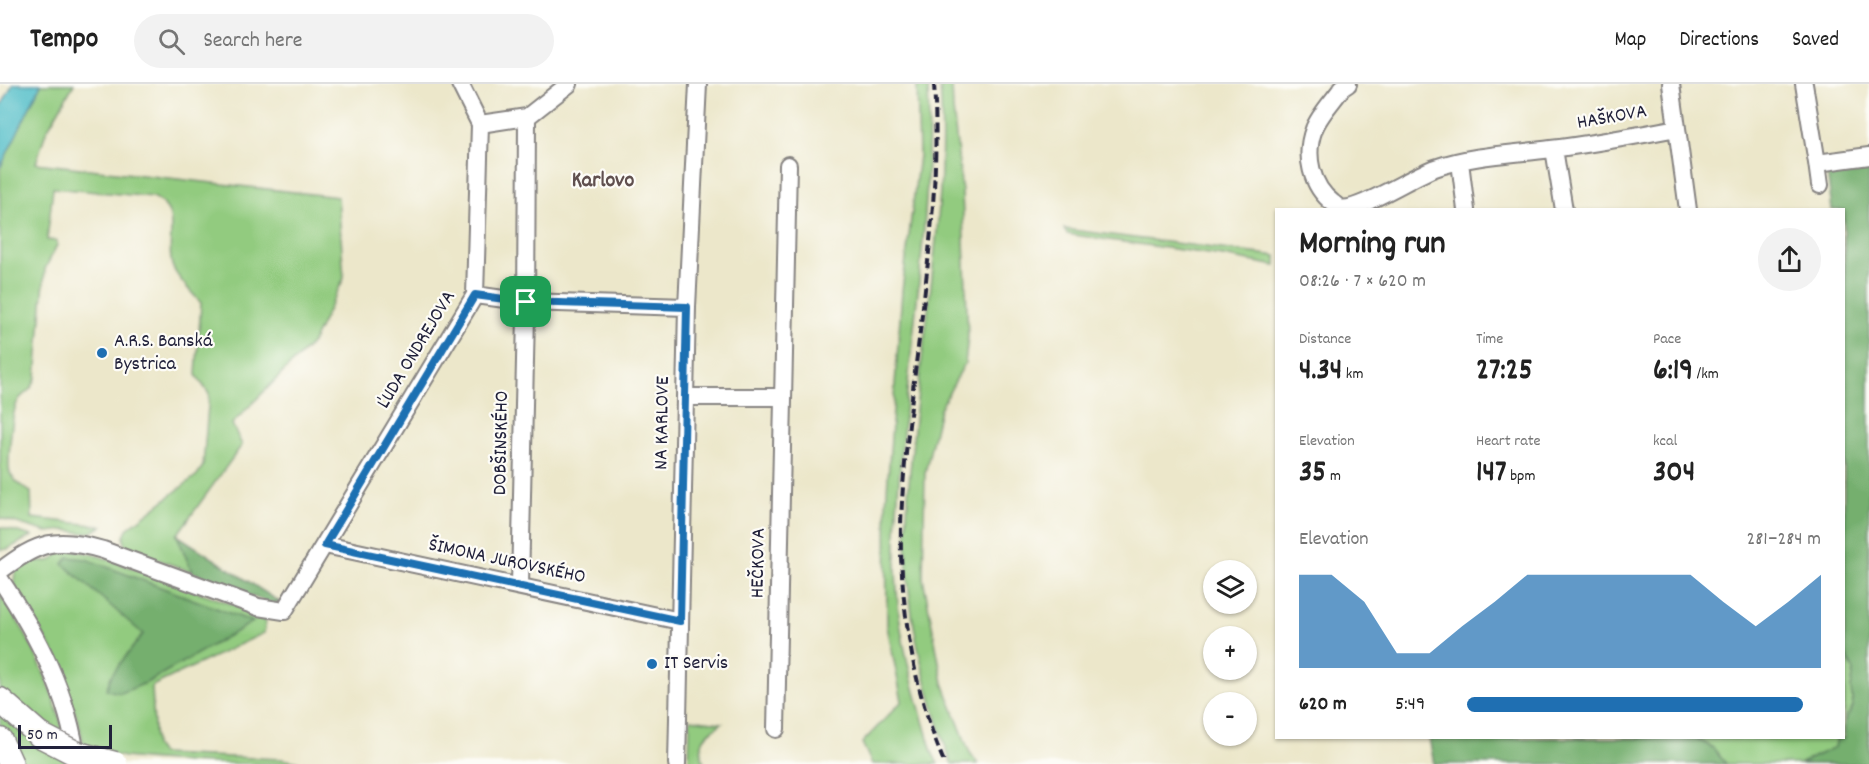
<!DOCTYPE html>
<html lang="en">
<head>
<meta charset="utf-8">
<style>
  :root { --surface:#fff; --page:#f2f2f2; --text:#222; --muted:#767676; --line:#e0e0e0; --accent:#1f6fb2 }
  body { margin:0; font-family:Dekko,sans-serif; background:var(--page); color:var(--text); height:100vh; display:flex; flex-direction:column; font-size:22px; white-space:nowrap }
  * { box-sizing:border-box; margin:0 }
  p { font-size:20px; color:var(--muted) }
  .icon { flex:none; width:33px; height:33px; fill:none; stroke:currentColor; stroke-width:2; stroke-linecap:round; stroke-linejoin:round }
  .map { position:relative; flex:1; overflow:hidden }
  .panel { position:absolute; left:1275px; top:124px; width:570px; height:531px; display:flex; flex-direction:column; background:var(--surface); border-radius:0px; box-shadow:0 2px 4px #0004 }
  .panel>* { flex:none }
  .fabs { position:absolute; left:1203px; top:476px; display:grid; gap:12px }
  .fabs a { display:grid; place-items:center; width:54px; height:54px; border-radius:50%; background:var(--surface); box-shadow:0 2px 4px #0004; font-size:30px }
  .scale { position:absolute; left:18px; bottom:15px; width:94px; box-sizing:border-box; padding-left:6px; border:3px solid #22223b; border-top:0; font-size:16px; line-height:21px; white-space:nowrap; color:#22223b; -webkit-text-stroke:4px #fdfcf7; paint-order:stroke }
  .pin { position:absolute; display:grid; place-items:center; width:51px; height:51px; color:#fff; margin:-26px; border-radius:12px; box-shadow:0 3px 9px #0006 }
  .round { display:grid; place-items:center; flex:none; width:63px; height:63px; border-radius:32px; background:var(--page) }
  .headline { display:flex; align-items:center; justify-content:space-between; height:102px; padding:0 24px }
  h1 { font-size:33px; font-weight:700; line-height:45px }
  .metrics { display:grid; grid-template-columns:repeat(3,1fr); gap:9px; height:102px; padding:6px 24px }
  .metrics div { display:grid; align-content:center }
  .metrics b { font-size:30px; font-weight:700 }
  .metrics small { font-size:16px; font-weight:400 }
  .metrics p { font-size:16px }
  .chart { height:168px; padding:12px 24px }
  .chart p { display:flex; justify-content:space-between }
  .chart svg { width:100%; height:108px; margin-top:6px; fill:var(--accent); opacity:.7 }
  ul { padding:0 24px; list-style:none; font-size:20px }
  li { display:grid; grid-template-columns:96px 72px 1fr; align-items:center; height:45px }
  li i { height:15px; border-radius:8px; background:var(--accent) }
  header { display:flex; align-items:center; gap:36px; box-sizing:border-box; height:84px; padding:0 30px; background:var(--surface); border-bottom:2px solid var(--line) }
  header strong { font-size:28px }
  nav { display:flex; gap:33px; margin-inline-start:auto; font-size:21px }
  .search { width:420px; height:54px; background:var(--page); display:flex; align-items:center; gap:15px; box-sizing:border-box; padding:0 21px; border-radius:33px; color:var(--muted); font-size:22px }
  .map>svg:first-child { display:block }
</style>
</head>
<body>
<header>
<strong>Tempo</strong>
<div class="search"><svg class="icon" aria-label="search" viewBox="0 0 24 24"><circle cx="10" cy="10" r="6"/><path d="M15 15l6 6"/></svg>Search here</div>
<nav><a>Map</a><a>Directions</a><a>Saved</a></nav>
</header>
<div class="map">
<svg width="1869" height="680" viewBox="0 0 1869 680">
  <rect width="100%" height="100%" fill="#fdfcf7"/>
  <filter id="ink" filterUnits="userSpaceOnUse"><feTurbulence type="fractalNoise" baseFrequency=".0167" numOctaves="2"/><feDisplacementMap in="SourceGraphic" scale="12" xChannelSelector="R" yChannelSelector="G"/><feConvolveMatrix kernelMatrix="1 2 1 2 8 2 1 2 1" color-interpolation-filters="sRGB"/></filter>
  <filter id="wash" filterUnits="userSpaceOnUse"><feTurbulence type="fractalNoise" baseFrequency=".008" numOctaves="4" result="noise"/><feDisplacementMap in="SourceGraphic" scale="24" xChannelSelector="R" yChannelSelector="G"/><feGaussianBlur stdDeviation="1.35" result="paint"/><feColorMatrix in="noise" values="0 0 0 0 0 0 0 0 0 0 0 0 0 0 0 0 0 1.4 0 .05"/><feComposite in="paint" operator="in"/></filter>
  <g filter="url(#wash)">
    <rect width="100%" height="100%" fill="#ece7ca"/>
    <path fill="#92cb7f" stroke="#5a765d" stroke-width="1.5" d="M 41,0 L 74,0 L 46,48 L 36,79 L 338,113 L 344,194 L 312,259 L 232,340 L 242,361 L 177,451 L 192,488 L 126,464 C 123,456 123,452 127,445 L 197,391 L 203,382 L 209,310 L 196,291 L 201,219 C 193,210 175,192 172,181 C 165,155 183,127 153,113 L 53,104 L 47,156 L 57,157 L 57,161 L 45,185 L 36,294 C 31,311 22,307 17,319 C 12,328 7,381 10,389 C 14,398 23,403 31,408 L 32,434 L 102,442 L 92,448 L 83,449 L 66,446 L 47,448 L 0,434 L 0,84 Z
      M 917,0 L 928,0 C 932,103 918,205 907,308 C 900,381 891,457 899,531 C 905,578 919,622 932,668 L 938,680 L 872,680 L 862,659 L 902,617 L 887,542 L 886,420 L 902,207 L 919,71 Z
      M 940,0 L 952,0 L 953,25 L 962,108 L 968,252 L 965,279 L 940,325 L 925,389 L 923,494 L 943,599 L 969,667 L 978,680 L 952,680 L 950,676 C 928,610 911,552 907,481 C 905,443 908,405 912,367 C 922,245 949,123 940,0 Z
      M 1064,145 L 1276,172 L 1276,182 L 1223,172 L 1067,150 Z
      M 0,443 L 32,452 L 8,465 L 0,466 Z
      M 70,465 L 96,471 L 260,530 L 266,538 L 264,549 L 152,602 L 155,662 L 161,670 L 282,675 L 309,680 C 248,680 185,680 124,673 C 111,671 97,666 84,663 L 79,640 L 53,567 L 17,509 L 14,496 L 15,488 L 33,477 L 50,477 L 61,468 Z
      M 0,511 C 33,554 52,604 66,656 L 0,606 Z
      M 1844,568 L 1854,586 L 1851,604 L 1853,623 L 1844,639 Z
      M 0,631 L 70,680 L 21,680 L 0,639 Z
      M 690,635 L 722,639 C 704,652 697,656 704,680 L 689,680 Z
      M 1696,654 L 1837,654 L 1835,663 L 1799,680 L 1726,680 L 1713,664 Z"/>
    <path fill="#75af6e" stroke="#4c6854" stroke-width="1.5" d="M 1869,83 L 1869,680 L 1799,680 L 1835,663 L 1837,654 L 1844,654 L 1844,639 L 1853,623 L 1851,604 L 1854,586 L 1844,568 L 1844,126 L 1832,126 L 1827,88 Z
      M 177,451 L 280,518 L 274,520 L 215,500 L 213,496 L 192,488 Z
      M 68,473 L 86,475 L 253,538 L 146,599 L 121,609 L 106,606 L 112,590 L 143,550 L 63,480 Z
      M 1429,654 L 1696,654 L 1713,664 L 1726,680 L 1434,680 Z"/>
    <path fill="#50bdc8" stroke="#397082" stroke-width="1.5" d="M 13,0 L 41,0 L 0,84 L 0,24 Z"/>
  </g>
  <g filter="url(#ink)">
    <g fill="none" stroke-linecap="round" stroke-linejoin="round">
      <g stroke="#878482" stroke-width="20">
        <path id="minor" d="M 1348,0 L 1342,4 C 1333,17 1319,31 1314,45 C 1304,71 1311,102 1333,119 C 1335,120 1337,123 1340,124 C 1357,129 1414,91 1435,84 C 1472,71 1513,70 1551,65 C 1593,60 1635,52 1677,44 L 1671,0
          M 1804,0 L 1817,79 L 1869,72
          M 480,40 L 527,33 L 569,0
          M 1677,44 L 1688,126
          M 1554,65 L 1564,126
          M 1460,78 L 1466,126
          M 1817,79 L 1820,101
          M 475,211 L 526,218 L 687,223
          M 685,313 L 783,313
          M 325,461 L 680,537
          M 0,487 C 38,458 56,452 103,466 L 258,523 L 284,527 L 475,211 L 480,40 L 460,0
          M 0,495 C 37,550 69,611 77,678
          M 520,502 L 526,231 L 527,33
          M 776,645 L 788,81
          M 677,680 L 687,223 L 698,0"/>
      </g>
      <g stroke="#878482" stroke-width="27">
        <path id="highway" d="M 0,616 L 40,651
          M 0,656 L 11,680"/>
      </g>
      <use href="#minor" stroke="#fff" stroke-width="16"/>
      <use href="#highway" stroke="#fff" stroke-width="24"/>
      <path stroke="#22223b" stroke-width="4" stroke-dasharray="9 4.5" stroke-linecap="butt" d="M 934,0 C 941,107 923,216 911,322 C 905,378 898,434 902,490 C 906,555 919,620 945,680"/>
      <g stroke="#878482" stroke-width="27" stroke-linecap="butt">
        <path id="highway-bridge" d="M 40,651 L 75,669 L 115,680"/>
      </g>
      <use href="#highway-bridge" stroke="#fff" stroke-width="24"/>
    </g>
  </g>
  <g fill="none" stroke-linecap="round" stroke-linejoin="round" filter="url(#ink)">
    <g stroke="#fff" stroke-width="12">
      <path id="route" d="M 475,211 L 526,218 L 687,223 L 680,537 L 325,461 Z"/>
    </g>
    <use href="#route" stroke="#1f6fb2" stroke-width="8"/>
  </g>
  <g fill="#1f6fb2" stroke="#fdfcf7" stroke-width="2">
    <circle cx="102" cy="269" r="6"/>
    <circle cx="652" cy="580" r="6"/>
  </g>
  <g text-anchor="middle" dominant-baseline="central" stroke-width="4.5" stroke-linejoin="round" paint-order="stroke">
    <g font-size="20" fill="#22223b" stroke="#fdfcf7">
      <text transform="translate(1612 34) rotate(-10)">HAŠKOVA</text>
      <text transform="translate(417 266) rotate(-59)">ĽUDA ONDREJOVA</text>
      <text transform="translate(663 339) rotate(-89)">NA KARLOVE</text>
      <text transform="translate(502 359) rotate(-89)">DOBŠINSKÉHO</text>
      <text transform="translate(507 478) rotate(12)">ŠIMONA JUROVSKÉHO</text>
      <text transform="translate(759 479) rotate(-89)">HEČKOVA</text>
    </g>
    <g font-size="20" fill="#22223b" stroke="#fdfcf7" text-anchor="start">
      <text x="114" y="258">A.R.S. Banská<tspan x="114" dy="23">Bystrica</tspan></text>
      <text x="664" y="580">IT Servis</text>
    </g>
    <g font-size="22" font-weight="bold" fill="#60504f" stroke="#fdfcf7">
      <text x="603" y="97">Karlovo</text>
    </g>
  </g>
</svg>
<div class="fabs">
<a><svg class="icon" aria-label="layers" viewBox="0 0 24 24"><path d="M12 4l9 5-9 5-9-5zM3 14l9 5 9-5"/></svg></a>
<a>+</a>
<a>−</a>
</div>
<div class="scale">50 m</div>
<div class="pin" style="left:526px;top:218px;background:#1e9e55"><svg class="icon" aria-label="arrive" viewBox="0 0 24 24"><path d="M6 21V4h12l-3 4 3 4H6"/></svg></div>
<section class="panel">
<div class="headline"><div><h1>Morning run</h1><p>08:26 · 7 × 620 m</p></div><a class="round"><svg class="icon" aria-label="share" viewBox="0 0 24 24"><path d="M12 15V3M7 8l5-5 5 5M5 13v7h14v-7"/></svg></a></div>
<div class="metrics">
<div><p>Distance</p><b>4.34<small> km</small></b></div>
<div><p>Time</p><b>27:25</b></div>
<div><p>Pace</p><b>6:19<small> /km</small></b></div>
</div>
<div class="metrics">
<div><p>Elevation</p><b>35<small> m</small></b></div>
<div><p>Heart rate</p><b>147<small> bpm</small></b></div>
<div><p>kcal</p><b>304</b></div>
</div>
<div class="chart"><p><span>Elevation</span>281–284 m</p>
<svg viewBox="0 0 160 44" preserveAspectRatio="none"><path d="M0 44V6L10 6L20 17L30 38L40 38L50 27L60 17L70 6L80 6L90 6L100 6L110 6L120 6L130 17L140 27L150 17L160 6V44z"/></svg>
</div>
<ul>
<li><b>620 m</b>5:49<i style="width:95%"></i></li>
</ul>
</section>
</div>
</body>
</html>
